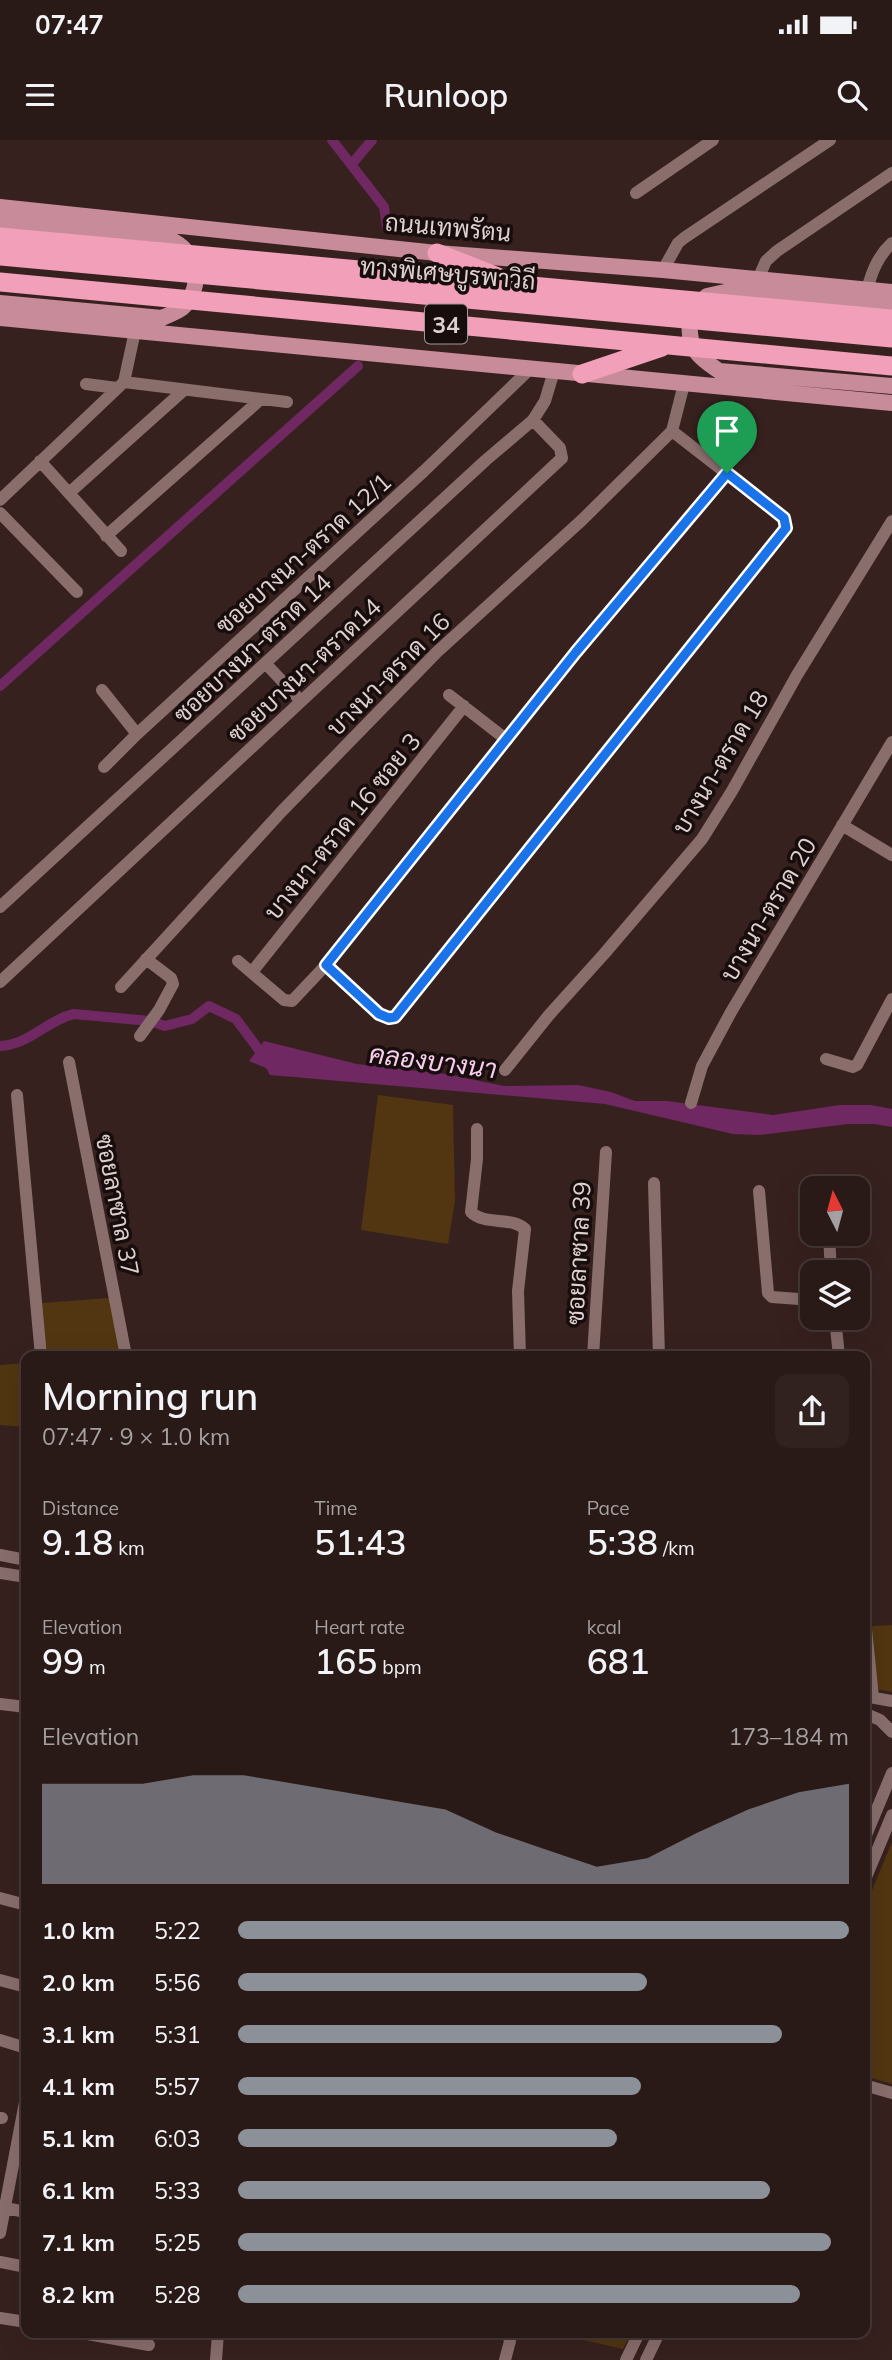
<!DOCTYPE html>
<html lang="en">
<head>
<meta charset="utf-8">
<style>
  :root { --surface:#291917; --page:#312220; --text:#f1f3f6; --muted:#a5a0a1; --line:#453836; --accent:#8c9099 }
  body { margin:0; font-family:Mulish,Sarabun,sans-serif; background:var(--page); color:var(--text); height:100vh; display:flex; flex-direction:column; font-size:26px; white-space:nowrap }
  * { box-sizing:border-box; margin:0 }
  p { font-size:23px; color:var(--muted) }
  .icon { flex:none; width:38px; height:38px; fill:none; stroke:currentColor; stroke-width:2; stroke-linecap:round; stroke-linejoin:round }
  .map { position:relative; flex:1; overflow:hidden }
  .panel { position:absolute; left:21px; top:1211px; width:849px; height:987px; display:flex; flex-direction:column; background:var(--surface); border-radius:14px; box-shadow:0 7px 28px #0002,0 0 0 2px var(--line) }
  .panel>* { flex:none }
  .needle { width:46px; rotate:354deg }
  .tools { position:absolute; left:800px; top:1036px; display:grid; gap:14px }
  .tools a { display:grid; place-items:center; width:70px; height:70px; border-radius:14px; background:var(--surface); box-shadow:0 7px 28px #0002,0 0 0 2px var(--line); font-size:35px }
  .pin { position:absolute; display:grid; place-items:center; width:60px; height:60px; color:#fff; margin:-72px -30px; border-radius:50% 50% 50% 0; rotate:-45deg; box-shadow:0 0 7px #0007 }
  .pin .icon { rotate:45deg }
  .round { display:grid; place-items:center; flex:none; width:74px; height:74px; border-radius:14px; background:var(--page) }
  .overview { display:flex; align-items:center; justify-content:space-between; height:119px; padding:0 21px }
  h1 { font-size:38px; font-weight:600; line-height:52px }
  .figures { display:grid; grid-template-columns:repeat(3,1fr); gap:10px; height:119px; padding:7px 21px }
  .figures div { display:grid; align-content:center }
  .figures b { font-size:35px; font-weight:600 }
  .figures small { font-size:19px; font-weight:400 }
  .figures p { font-size:19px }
  .chart { height:196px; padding:14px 21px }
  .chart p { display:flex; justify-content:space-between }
  .chart svg { width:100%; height:126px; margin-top:7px; fill:var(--accent); opacity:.7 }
  ul { padding:0 21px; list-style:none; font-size:23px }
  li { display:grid; grid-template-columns:112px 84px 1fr; align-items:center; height:52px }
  li i { height:18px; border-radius:9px; background:var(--accent) }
  .status { display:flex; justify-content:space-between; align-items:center; height:49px; padding:0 35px; background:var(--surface); direction:ltr }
  .status svg { height:19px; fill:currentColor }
  header { display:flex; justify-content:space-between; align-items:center; height:91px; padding:0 21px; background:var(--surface); font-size:32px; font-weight:600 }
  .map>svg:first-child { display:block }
</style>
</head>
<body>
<div class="status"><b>07:47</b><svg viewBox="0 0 49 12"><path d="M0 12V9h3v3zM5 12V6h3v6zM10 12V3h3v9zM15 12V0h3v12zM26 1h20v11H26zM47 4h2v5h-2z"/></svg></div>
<header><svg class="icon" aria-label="menu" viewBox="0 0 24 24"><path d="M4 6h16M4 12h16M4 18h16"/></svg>Runloop<svg class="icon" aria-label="search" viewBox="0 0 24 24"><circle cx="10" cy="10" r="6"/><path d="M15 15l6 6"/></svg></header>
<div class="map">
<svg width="892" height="2220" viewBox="0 0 892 2220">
  <rect width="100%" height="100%" fill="#37211f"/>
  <path fill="#513611" d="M 378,955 L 453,965 L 455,1060 L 448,1104 L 361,1090 Z
    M 110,1158 L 121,1216 L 46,1216 L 41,1163 Z
    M 26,1223 L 26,1287 L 0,1285 L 0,1225 Z
    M 892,1485 L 892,1552 L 877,1549 L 872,1486 Z
    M 892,1702 L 892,1944 L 865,1936 L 865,1767 Z
    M 553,2193 L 631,2193 L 623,2209 Z"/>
  <path fill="#6f2862" d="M 264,901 L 357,924 L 446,934 L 504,946 L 578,945 L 611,952 L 635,961 L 667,961 L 773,975 L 840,965 L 871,965 L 892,969 L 892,987 L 874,984 L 848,984 L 759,995 L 733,994 L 605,964 L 270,935 L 266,928 L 249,921 Z"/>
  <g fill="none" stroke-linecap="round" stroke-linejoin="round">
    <path stroke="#6f2862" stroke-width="10" d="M 332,0 L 384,67 L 387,87
      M 351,25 L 372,0
      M 0,546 L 358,226
      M 0,906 C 29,905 47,880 74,874 L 150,881 L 165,886 L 192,879 L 209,866 L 236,879 L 259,910 L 269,915"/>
    <path stroke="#896e6c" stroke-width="12" d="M 636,53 L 713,0
      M 663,130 L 678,103 L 684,98 L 830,0
      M 758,139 L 766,121 L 777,111 L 892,33
      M 867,150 C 872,131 878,116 892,103
      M 124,242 L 287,262
      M 86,244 L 117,248
      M 40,321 L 121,411
      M 69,353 L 184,250
      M 0,360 L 124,242 L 135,191
      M 0,373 L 77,452
      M 106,396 L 261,259
      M 266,524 L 301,561
      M 102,550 L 137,594
      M 449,555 L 507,600
      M 104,627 L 137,594 L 424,331 L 530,229
      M 842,685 L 892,715
      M 0,767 L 486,320 L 533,280 L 545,261 L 554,231
      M 238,821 L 284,860 L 292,861 L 326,825 L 576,512 L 727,333
      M 326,825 L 379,874 L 389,878 L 395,877 L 786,388 L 784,378 L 672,291
      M 252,832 L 464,566
      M 0,842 L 562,318 L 560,308 L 533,280
      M 121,847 L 282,671 L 437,512 L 582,380 L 672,291 L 684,244
      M 140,896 L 159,870 L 173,844 L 171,838 L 146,819
      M 826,919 L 853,927 L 857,925 L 892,859
      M 69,922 L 126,1216
      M 505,930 L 549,875 L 604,814 L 702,699 L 732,651 L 797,535 L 892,381
      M 17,955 L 41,1216
      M 691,963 L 702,926 L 731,872 L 892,602
      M 477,989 L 477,1019 L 471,1072 C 485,1086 511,1076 525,1089 L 518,1151 L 520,1216
      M 825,1042 L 826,1048
      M 654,1043 L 659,1216
      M 759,1051 L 768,1153 L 772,1157 L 812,1160
      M 829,1094 L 831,1132
      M 835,1178 L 839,1216
      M 593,1216 L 606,1012
      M 0,1415 L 26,1420
      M 0,1433 L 26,1437
      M 864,1469 L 873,1557
      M 864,1556 L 892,1561
      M 0,1564 L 26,1567
      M 864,1573 L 880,1580 L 892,1592
      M 864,1700 L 892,1633
      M 864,1742 L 892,1675
      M 0,1758 L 26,1765
      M 0,1840 L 26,1847
      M 0,1900 L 26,1908
      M 864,1945 L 892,1953
      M 0,1978 L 2,1978
      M 5,2068 L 26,2072
      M 0,2093 L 26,1957
      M 0,2122 L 26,2127
      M 0,2178 L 26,2182
      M 82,2193 L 149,2205
      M 216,2220 L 218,2193
      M 505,2220 L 510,2201 L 507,2193
      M 626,2220 L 639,2193
      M 646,2220 L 659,2193"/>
    <path stroke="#c88b9a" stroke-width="16" d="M 0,67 L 437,113 L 663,130 L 892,152
      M 0,81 L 154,94 C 160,97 169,98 175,102 C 199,116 203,149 182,168 C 177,172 168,175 162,178 L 0,163
      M 892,168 L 734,150 L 707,156 L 690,172 C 688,205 691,212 719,231 L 892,246
      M 0,178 L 892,263"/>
    <path stroke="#f29fb9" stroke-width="19" d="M 0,97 L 892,179
      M 437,113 L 498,137
      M 0,116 L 892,198
      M 0,142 L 892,226
      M 582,234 L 662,207"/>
  </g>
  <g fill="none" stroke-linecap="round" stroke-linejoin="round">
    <g stroke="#fff" stroke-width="14">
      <path id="route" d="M 727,333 L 784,378 L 786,388 L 395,877 L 389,878 L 379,874 L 326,825 L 576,512 Z"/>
    </g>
    <use href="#route" stroke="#1a73e8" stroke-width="9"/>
  </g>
  <g text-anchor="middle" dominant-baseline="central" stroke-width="7" stroke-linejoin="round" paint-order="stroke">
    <rect fill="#170d0d" stroke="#a39695" stroke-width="2" x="425" y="164.5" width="42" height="39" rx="5"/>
    <g font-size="23" font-weight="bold" fill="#dfd0cf">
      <text x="446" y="184">34</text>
    </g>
    <g font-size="24" fill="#dfd0cf" stroke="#170d0d">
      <text transform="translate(448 87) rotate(5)">ถนนเทพรัตน</text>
      <text transform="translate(448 133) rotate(5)">ทางพิเศษบูรพาวิถี</text>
      <text transform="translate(303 413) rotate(-42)">ซอยบางนา-ตราด 12/1</text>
      <text transform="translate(252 508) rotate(-43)">ซอยบางนา-ตราด 14</text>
      <text transform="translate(304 530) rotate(-43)">ซอยบางนา-ตราด14</text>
      <text transform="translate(388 534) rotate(-45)">บางนา-ตราด 16</text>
      <text transform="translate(720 622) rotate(-59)">บางนา-ตราด 18</text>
      <text transform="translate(342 686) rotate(-51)">บางนา-ตราด 16 ซอย 3</text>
      <text transform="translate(768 769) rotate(-59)">บางนา-ตราด 20</text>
      <text transform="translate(118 1065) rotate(79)">ซอยลาซาล 37</text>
      <text transform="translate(578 1113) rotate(-87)">ซอยลาซาล 39</text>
    </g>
    <g font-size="26" font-style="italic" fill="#f8ceed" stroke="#170d0d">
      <text transform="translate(433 921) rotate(7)">คลองบางนา</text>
    </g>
  </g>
</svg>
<div class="tools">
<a><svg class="needle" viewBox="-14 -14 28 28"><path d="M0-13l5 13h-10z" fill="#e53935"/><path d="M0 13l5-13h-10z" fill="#a5a0a1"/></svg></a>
<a><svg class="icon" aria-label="layers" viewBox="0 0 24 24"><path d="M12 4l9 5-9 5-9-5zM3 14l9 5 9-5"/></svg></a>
</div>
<div class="pin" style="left:727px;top:333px;background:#1e9e55"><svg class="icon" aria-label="arrive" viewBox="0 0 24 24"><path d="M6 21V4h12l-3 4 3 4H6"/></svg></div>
<section class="panel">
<div class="overview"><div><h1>Morning run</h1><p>07:47 · 9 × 1.0 km</p></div><a class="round"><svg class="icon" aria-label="share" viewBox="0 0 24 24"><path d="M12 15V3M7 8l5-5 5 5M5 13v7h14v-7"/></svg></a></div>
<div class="figures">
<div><p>Distance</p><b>9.18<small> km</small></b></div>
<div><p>Time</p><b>51:43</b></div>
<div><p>Pace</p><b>5:38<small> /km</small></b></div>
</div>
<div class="figures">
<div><p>Elevation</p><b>99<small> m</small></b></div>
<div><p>Heart rate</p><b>165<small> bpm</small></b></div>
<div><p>kcal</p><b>681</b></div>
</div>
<div class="chart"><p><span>Elevation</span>173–184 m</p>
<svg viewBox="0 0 160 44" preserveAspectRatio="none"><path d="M0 44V9L10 9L20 9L30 6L40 6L50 9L60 12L70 15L80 18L90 26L100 32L110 38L120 35L130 26L140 18L150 12L160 9V44z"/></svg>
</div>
<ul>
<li><b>1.0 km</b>5:22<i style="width:100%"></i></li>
<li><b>2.0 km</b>5:56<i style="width:67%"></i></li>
<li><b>3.1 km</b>5:31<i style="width:89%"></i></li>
<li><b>4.1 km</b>5:57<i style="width:66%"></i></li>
<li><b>5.1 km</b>6:03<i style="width:62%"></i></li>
<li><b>6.1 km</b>5:33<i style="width:87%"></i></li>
<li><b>7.1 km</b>5:25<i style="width:97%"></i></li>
<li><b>8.2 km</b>5:28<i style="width:92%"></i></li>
</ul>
</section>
</div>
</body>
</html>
